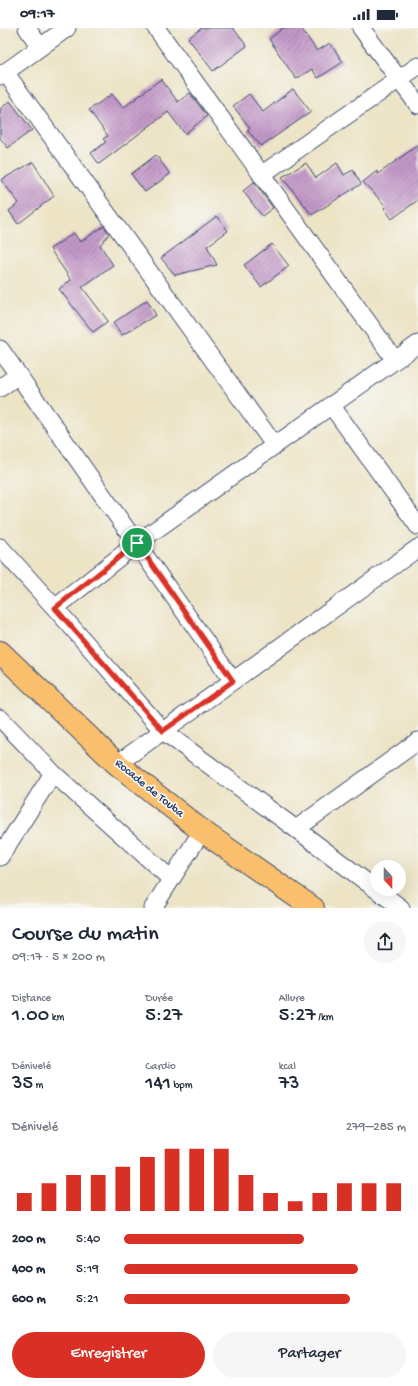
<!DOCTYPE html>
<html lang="fr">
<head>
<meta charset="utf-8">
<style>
  :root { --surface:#fff; --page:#f6f6f7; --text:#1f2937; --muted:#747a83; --accent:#d93025 }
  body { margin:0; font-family:"Gochi Hand",sans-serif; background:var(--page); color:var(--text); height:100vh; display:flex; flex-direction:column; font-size:15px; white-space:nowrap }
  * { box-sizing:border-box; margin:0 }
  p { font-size:13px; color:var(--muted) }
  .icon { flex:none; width:22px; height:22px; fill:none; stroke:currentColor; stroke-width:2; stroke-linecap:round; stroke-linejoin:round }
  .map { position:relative; height:880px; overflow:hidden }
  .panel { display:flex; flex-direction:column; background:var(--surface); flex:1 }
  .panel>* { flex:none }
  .needle { width:26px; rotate:159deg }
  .tools { position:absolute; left:370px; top:832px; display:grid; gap:8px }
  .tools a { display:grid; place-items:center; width:36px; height:36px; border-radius:50%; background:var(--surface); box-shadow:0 4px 16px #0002; font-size:20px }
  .pin { position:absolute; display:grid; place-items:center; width:34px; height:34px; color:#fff; margin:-17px; border:2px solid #fff; border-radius:50%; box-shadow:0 1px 4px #0007 }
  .round { display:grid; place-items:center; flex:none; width:42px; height:42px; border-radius:21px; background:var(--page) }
  .overview { display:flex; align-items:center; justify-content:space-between; height:68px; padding:0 12px }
  h1 { font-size:22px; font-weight:600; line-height:30px }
  .metrics { display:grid; grid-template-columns:repeat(3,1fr); gap:6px; height:68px; padding:4px 12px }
  .metrics div { display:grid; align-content:center }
  .metrics b { font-size:20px; font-weight:600 }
  .metrics small { font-size:11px; font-weight:400 }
  .metrics p { font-size:11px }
  .chart { height:112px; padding:8px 12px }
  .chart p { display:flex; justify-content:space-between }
  .chart svg { width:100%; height:72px; margin-top:4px; stroke:var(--accent); stroke-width:6 }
  .button { display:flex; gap:8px; margin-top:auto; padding:8px 12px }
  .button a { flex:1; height:46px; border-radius:24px; background:var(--accent); color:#fff; font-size:16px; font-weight:600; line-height:46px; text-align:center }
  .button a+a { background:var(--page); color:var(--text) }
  ul { padding:0 12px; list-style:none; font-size:13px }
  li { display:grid; grid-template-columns:64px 48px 1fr; align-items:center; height:30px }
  li i { height:10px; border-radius:5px; background:var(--accent) }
  .status { display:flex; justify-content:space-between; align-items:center; height:28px; padding:0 20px; background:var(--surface); direction:ltr }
  .status svg { height:11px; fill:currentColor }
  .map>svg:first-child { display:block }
</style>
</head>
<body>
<div class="status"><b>09:17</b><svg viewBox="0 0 49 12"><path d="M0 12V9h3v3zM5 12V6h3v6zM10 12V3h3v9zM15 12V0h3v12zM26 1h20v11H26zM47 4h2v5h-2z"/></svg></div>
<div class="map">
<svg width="418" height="880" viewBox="0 0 418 880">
  <defs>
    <pattern id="building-hatch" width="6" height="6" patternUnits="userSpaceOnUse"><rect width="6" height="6" fill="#c398c8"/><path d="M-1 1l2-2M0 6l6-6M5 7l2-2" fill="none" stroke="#9e7ca6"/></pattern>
  </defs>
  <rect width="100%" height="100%" fill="#f6f6f2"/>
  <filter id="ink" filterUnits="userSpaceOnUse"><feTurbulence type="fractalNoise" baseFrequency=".025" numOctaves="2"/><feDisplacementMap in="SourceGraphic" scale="8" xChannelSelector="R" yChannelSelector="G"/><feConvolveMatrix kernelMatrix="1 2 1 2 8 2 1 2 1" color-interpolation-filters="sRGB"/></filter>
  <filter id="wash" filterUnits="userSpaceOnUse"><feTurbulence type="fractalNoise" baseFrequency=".012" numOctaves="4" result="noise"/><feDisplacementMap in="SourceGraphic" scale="16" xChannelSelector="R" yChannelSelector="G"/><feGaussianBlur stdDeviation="0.9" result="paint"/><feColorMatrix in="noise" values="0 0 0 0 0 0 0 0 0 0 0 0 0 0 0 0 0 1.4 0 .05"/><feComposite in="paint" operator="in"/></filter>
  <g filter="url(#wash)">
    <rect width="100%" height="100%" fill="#ede4c6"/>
    <g id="blocks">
      <path fill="url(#building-hatch)" d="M 202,0 L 233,0 L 247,18 L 213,43 L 188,10 Z
        M 283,0 L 301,0 L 317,23 L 330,15 L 343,34 L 318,50 L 312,41 L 296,51 L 269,11 Z
        M 161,51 L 178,74 L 190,65 L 207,88 L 185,106 L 168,84 L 99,136 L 91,125 L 106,114 L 103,111 L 108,108 L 89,82 L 112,66 L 123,80 Z
        M 293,61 L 311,84 L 261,118 L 247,102 L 250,100 L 233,78 L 249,66 L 263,84 Z
        M 10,73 L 32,102 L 8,120 L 0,110 L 0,81 Z
        M 418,117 L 418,172 L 392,191 L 384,180 L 386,178 L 363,154 L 377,143 L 378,146 Z
        M 156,127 L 170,146 L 145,164 L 131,146 Z
        M 33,134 L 54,168 L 18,196 L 9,183 L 19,175 L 1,152 Z
        M 306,135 L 316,150 L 337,135 L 344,147 L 353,142 L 361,156 L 312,187 L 282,149 Z
        M 254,154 L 273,180 L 262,188 L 243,163 Z
        M 217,188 L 228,203 L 207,218 L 217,237 L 175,247 L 161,230 Z
        M 104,198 L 109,206 L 100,217 L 113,237 L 82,259 L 108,293 L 93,304 L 59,261 L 71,252 L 50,221 L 74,205 L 80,214 Z
        M 272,216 L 289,238 L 261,259 L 244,237 Z
        M 147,272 L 156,287 L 122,307 L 113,295 Z"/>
    </g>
  </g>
  <g filter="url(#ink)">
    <use href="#blocks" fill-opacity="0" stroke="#3a4a6e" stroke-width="1"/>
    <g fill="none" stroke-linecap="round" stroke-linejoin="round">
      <g stroke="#3a4a6e" stroke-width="19">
        <path id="minor" d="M 27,0 L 40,19
          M 156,0 L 395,332
          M 361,0 L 418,77
          M 5,44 L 275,418
          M 0,48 L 67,0
          M 261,147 L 418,38
          M 0,321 L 233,653
          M 0,360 L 18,347
          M 331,377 L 418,498
          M 0,519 L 55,580 L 163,703 L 296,801 L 401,880
          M 55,580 L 137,515 L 418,316
          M 0,690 L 53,745 L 171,851
          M 117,736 L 418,520
          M 296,801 L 418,713
          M 0,829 L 53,745
          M 153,880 L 202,803"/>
      </g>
      <g stroke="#3a4a6e" stroke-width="24">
        <path id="primary" d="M 0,624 L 117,736 L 202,803 L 313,880"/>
      </g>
      <use href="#minor" stroke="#fff" stroke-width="17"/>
      <use href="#primary" stroke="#f9bf6d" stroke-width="22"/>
    </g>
  </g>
  <g fill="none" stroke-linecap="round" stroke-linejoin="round" filter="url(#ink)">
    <g stroke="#fff" stroke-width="8">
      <path id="route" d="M 137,515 L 233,653 L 163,703 L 55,580 Z"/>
    </g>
    <use href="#route" stroke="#d93025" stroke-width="5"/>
  </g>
  <g text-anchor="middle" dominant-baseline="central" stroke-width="3.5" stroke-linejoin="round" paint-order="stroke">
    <g font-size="12" fill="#1b2f5e" stroke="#f6f6f2">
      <text transform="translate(149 761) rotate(39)">Rocade de Touba</text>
    </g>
  </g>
</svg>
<div class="tools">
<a><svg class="needle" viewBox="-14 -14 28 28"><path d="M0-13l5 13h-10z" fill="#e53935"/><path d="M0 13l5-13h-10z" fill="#747a83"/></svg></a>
</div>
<div class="pin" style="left:137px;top:515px;background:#1e9e55"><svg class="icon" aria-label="arrive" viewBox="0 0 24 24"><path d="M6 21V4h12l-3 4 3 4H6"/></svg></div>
</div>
<section class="panel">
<div class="overview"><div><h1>Course du matin</h1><p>09:17 · 5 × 200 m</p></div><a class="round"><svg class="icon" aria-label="share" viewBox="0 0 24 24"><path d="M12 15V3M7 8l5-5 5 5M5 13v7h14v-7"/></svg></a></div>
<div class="metrics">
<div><p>Distance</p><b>1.00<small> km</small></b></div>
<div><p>Durée</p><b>5:27</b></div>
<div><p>Allure</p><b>5:27<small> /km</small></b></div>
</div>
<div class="metrics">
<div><p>Dénivelé</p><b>35<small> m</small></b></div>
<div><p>Cardio</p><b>141<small> bpm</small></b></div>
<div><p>kcal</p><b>73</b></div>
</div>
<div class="chart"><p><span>Dénivelé</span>279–285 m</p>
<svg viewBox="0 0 160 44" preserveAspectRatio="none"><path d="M5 44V33M15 44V27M25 44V22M35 44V22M45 44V17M55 44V11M65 44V6M75 44V6M85 44V6M95 44V22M105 44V33M115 44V38M125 44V33M135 44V27M145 44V27M155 44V27"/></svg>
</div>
<ul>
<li><b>200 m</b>5:40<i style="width:64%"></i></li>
<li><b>400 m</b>5:19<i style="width:83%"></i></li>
<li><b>600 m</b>5:21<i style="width:80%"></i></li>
</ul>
<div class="button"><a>Enregistrer</a><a>Partager</a></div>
</section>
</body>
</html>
